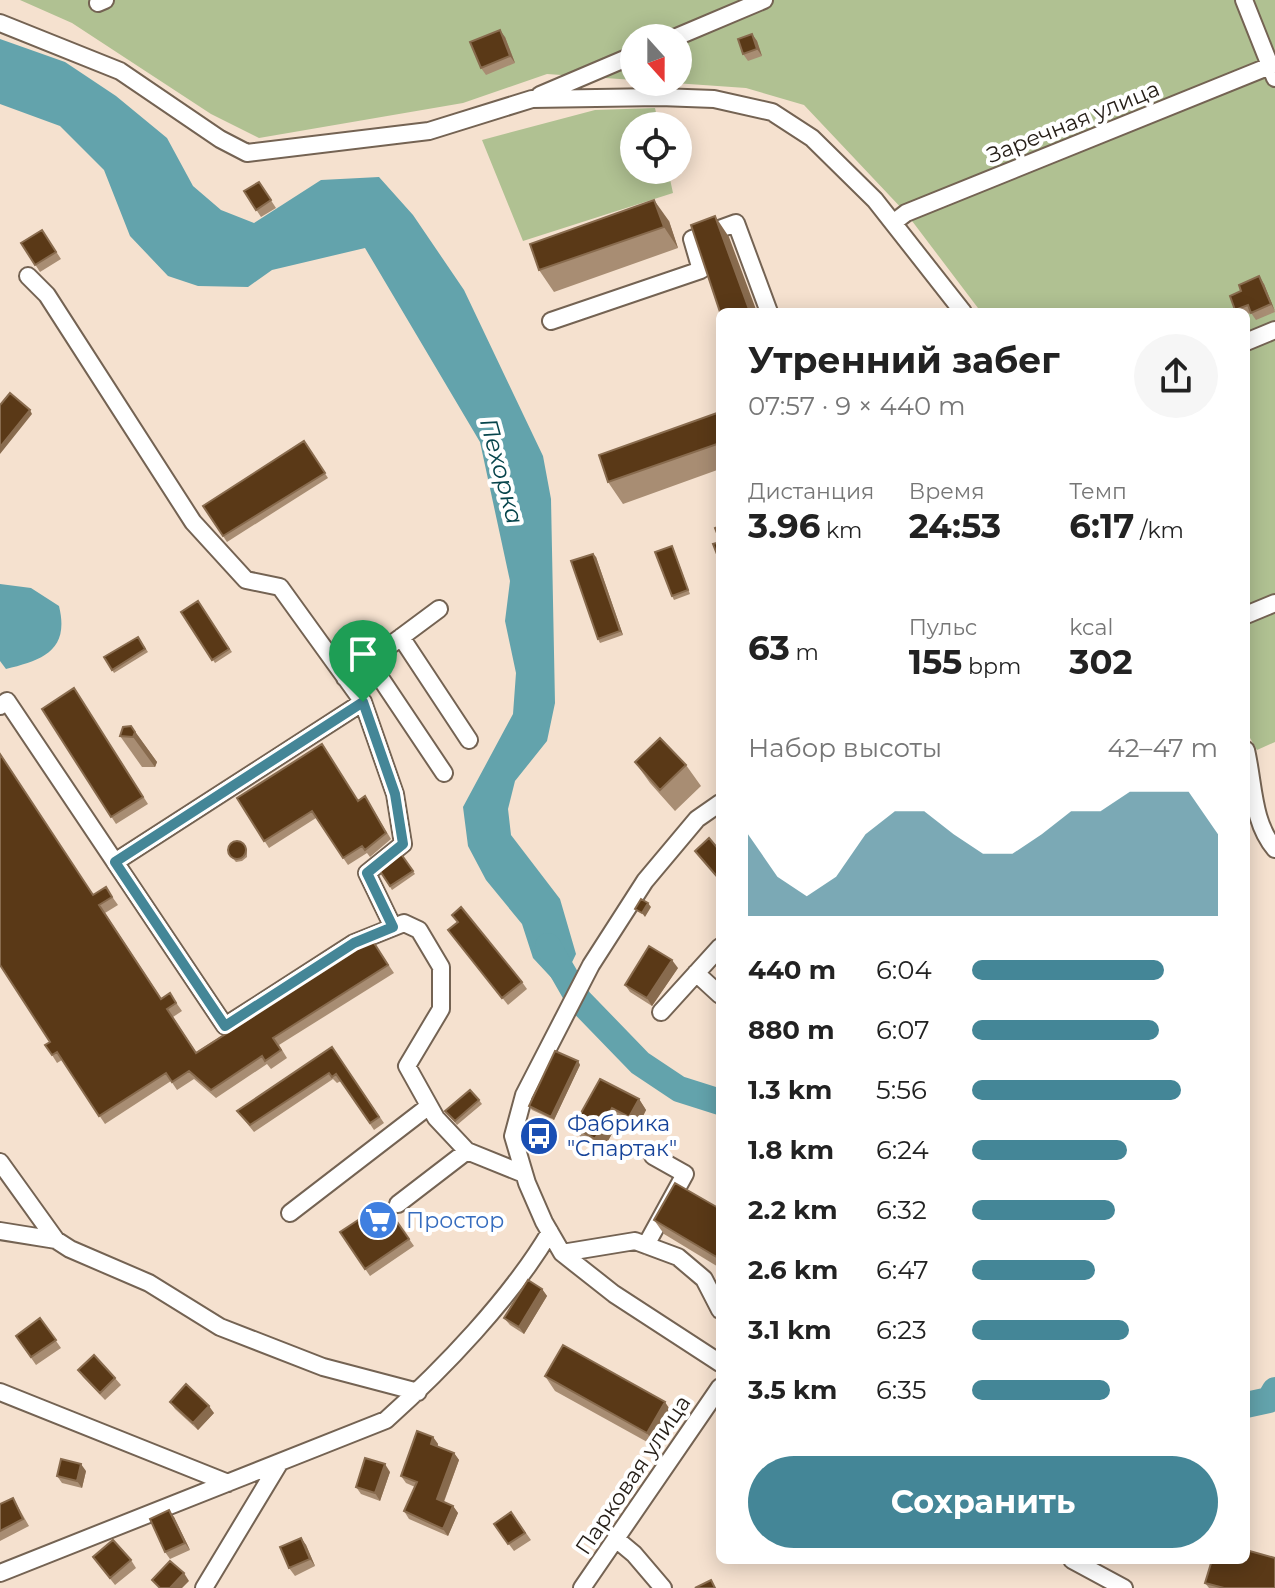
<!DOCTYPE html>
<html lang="ru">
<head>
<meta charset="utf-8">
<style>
  :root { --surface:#fff; --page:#f6f6f6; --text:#222; --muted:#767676; --accent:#448697 }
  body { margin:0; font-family:Montserrat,sans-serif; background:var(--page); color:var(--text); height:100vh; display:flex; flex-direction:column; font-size:30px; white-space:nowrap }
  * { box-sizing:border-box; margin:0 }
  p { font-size:26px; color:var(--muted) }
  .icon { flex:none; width:44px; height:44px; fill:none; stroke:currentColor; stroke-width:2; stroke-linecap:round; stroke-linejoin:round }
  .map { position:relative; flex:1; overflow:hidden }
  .side { position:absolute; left:716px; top:308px; width:534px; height:1256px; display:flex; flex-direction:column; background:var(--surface); border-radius:12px; box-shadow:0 4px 20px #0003 }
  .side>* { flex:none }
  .needle { width:52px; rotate:159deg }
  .controls { position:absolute; left:620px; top:24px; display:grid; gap:16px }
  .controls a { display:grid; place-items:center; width:72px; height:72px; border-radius:50%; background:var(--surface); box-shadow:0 4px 20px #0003; font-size:40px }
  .pin { position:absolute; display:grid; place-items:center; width:68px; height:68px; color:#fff; margin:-82px -34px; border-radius:50% 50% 50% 0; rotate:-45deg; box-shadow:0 0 8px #0007 }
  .pin .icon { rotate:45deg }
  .round { display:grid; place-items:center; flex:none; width:84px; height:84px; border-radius:42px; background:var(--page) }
  .summary { display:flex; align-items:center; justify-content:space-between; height:136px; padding:0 32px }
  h1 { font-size:36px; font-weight:700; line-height:60px }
  .metrics { display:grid; grid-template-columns:repeat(3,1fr); gap:12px; height:136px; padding:8px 32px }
  .metrics div { display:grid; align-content:center }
  .metrics b { font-size:34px; font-weight:700 }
  .metrics small { font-size:22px; font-weight:400 }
  .metrics p { font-size:22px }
  .chart { height:224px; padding:16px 32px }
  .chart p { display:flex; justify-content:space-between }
  .chart svg { width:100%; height:144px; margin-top:8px; fill:var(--accent); opacity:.7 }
  .primary-button { display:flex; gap:16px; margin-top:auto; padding:16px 32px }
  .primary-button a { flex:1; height:92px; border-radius:48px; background:var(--accent); color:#fff; font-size:32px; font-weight:700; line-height:92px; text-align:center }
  ul { padding:0 32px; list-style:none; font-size:26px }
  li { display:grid; grid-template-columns:128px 96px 1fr; align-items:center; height:60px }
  li i { height:20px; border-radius:10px; background:var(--accent) }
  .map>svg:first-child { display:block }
</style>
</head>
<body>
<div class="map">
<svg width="1275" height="1588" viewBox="0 0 1275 1588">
  <rect width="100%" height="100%" fill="#f5e1cf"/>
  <path fill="#b0c192" d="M 20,0 L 1275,0 L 1275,742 L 1257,750 L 1246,731 L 1246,312 L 981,312 L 906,213 L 804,105 L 746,88 L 660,82 L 678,82 L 678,38 L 634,38 L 634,80 L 547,74 L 463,103 L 259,138 L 211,114 L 72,23 Z
    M 655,108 L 659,126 L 634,126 L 634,170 L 668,170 L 673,193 L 523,241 L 482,140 L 595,110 Z"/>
  <path fill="#63a3ac" d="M 0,39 L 65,62 L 116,96 L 167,138 L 193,186 L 221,210 L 254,223 L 321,180 L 379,177 L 413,215 L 464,290 L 543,456 L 551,499 L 555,703 L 547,741 L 515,781 L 508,809 L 511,835 L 560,899 L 576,954 L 560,987 L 533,958 L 522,924 L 486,880 L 468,846 L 463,807 L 513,714 L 516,673 L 505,621 L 510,581 L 480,442 L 365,248 L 272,270 L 248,287 L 198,286 L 168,276 L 130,236 L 104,170 L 60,126 L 0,104 Z
    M 0,584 L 31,588 L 59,606 C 70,651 42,660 6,669 L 0,661 Z"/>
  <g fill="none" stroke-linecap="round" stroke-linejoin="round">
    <path stroke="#63a3ac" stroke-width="26" d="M 548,946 L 579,1000 L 640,1063 L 679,1089 L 720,1102
      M 1246,1405 L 1269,1400 L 1275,1390"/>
    <g stroke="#746353" stroke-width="20">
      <path id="minor" d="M 1244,0 L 1275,78
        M 98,3 L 105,0
        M 0,23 L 120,71 L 220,139 L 247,153 L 429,131 L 532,99 L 660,97 L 714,99 L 772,112 L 812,138 L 875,200 L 963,312
        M 674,38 L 764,0
        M 540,95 L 634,55
        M 893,223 L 906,213 L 1275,64
        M 28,276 L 47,295 L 193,522 L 246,580 L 280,587 L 363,702
        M 551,321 L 701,270 L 692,239 L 736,223 L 769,312
        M 1246,342 L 1275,330
        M 1246,615 L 1275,603
        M 401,637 L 469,740
        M 369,661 L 439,609
        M 345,678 L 369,661 L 444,773
        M 0,706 L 7,701 L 225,1026 L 354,943 L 404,923 L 419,930 L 441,967 L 441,1009 L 407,1066 L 436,1118 L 467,1151 L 524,1174
        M 1246,750 C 1254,784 1252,822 1275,849
        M 720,803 L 697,819 L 645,881 L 591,965 L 524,1095 L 513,1136 L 527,1183 L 544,1222 L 562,1253 L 614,1294 L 720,1363
        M 115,862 L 363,702 L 395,794 L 403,844 L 367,873 L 393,927
        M 696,973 L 720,995
        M 661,1012 L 720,947
        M 0,1162 L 56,1240 L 0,1231
        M 398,1204 L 467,1151
        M 290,1213 L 429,1106
        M 56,1240 L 70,1249 L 149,1283 L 220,1327 L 323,1367 L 418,1392
        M 646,1245 L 685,1174 L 653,1156
        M 562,1253 L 635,1241 L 678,1257 L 704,1279 L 720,1310
        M 0,1392 L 228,1483
        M 616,1539 L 634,1554 L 663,1588
        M 1072,1560 L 1124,1588
        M 0,1573 L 386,1420 C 443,1369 511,1298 550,1232
        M 204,1588 L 280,1462
        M 582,1588 L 720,1387"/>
    </g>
    <use href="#minor" stroke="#fff" stroke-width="16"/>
  </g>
  <path fill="#a88d73" d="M 752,34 L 757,41 L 762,56 L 748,61 L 743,54 Z
    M 505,37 L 515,63 L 486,75 L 481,68 Z
    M 259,182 L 276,208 L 261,217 L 244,191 Z
    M 669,221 L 678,248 L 554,292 L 539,270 Z
    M 42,230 L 61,259 L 40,272 L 21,243 Z
    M 1264,284 L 1275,312 L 1256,320 L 1251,313 L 1246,315 L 1246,312 L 1237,312 L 1235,310 Z
    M 720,412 L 720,469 L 623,504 L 608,482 Z
    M 304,441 L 328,478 L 227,542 L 203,506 Z
    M 672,546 L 674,550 L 690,594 L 674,600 L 672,596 Z
    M 593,554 L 596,557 L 623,635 L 600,643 L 598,639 Z
    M 198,601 L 232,652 L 215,663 L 181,612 Z
    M 138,637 L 148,652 L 114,673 L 104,657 Z
    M 74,688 L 148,804 L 116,824 L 42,709 Z
    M 131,726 L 157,762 L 155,767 L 142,767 L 120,736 Z
    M 635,762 L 686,765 L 701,786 L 675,811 L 650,783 Z
    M 365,796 L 391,839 L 370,857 L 367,853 L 348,865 L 316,818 L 269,848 L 237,798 L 358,800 Z
    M 245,845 L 247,849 L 247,857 L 242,861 L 236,862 L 228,853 Z
    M 401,854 L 415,874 L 392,890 L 380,871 Z
    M 93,895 L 111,895 L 118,905 L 105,913 L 161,998 L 175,1001 L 182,1011 L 173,1017 L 196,1052 L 372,940 L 394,973 L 279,1045 L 287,1058 L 271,1069 L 267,1064 L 216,1098 L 194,1079 L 177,1090 L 171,1081 L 105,1124 L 62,1060 L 57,1063 L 52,1055 L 50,1042 Z
    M 448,930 L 522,982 L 527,989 L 508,1005 Z
    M 678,968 L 652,1006 L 630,992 L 625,985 Z
    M 332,1047 L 384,1123 L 374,1130 L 341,1081 L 337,1083 L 333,1079 L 254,1132 L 237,1111 Z
    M 578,1061 L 580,1065 L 554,1120 L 532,1110 L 529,1106 Z
    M 600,1079 L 639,1099 L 646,1110 L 637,1128 L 620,1119 L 603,1150 L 581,1138 L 573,1127 Z
    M 479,1100 L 482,1104 L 457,1125 L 445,1111 Z
    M 384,1203 L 414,1246 L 370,1276 L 340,1232 Z
    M 720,1209 L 720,1268 L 664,1234 L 654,1220 Z
    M 542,1289 L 547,1296 L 524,1334 L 510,1325 L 504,1318 Z
    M 40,1318 L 61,1348 L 36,1365 L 16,1336 Z
    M 78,1370 L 115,1378 L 121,1385 L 105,1400 L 83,1377 Z
    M 545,1376 L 675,1417 L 658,1448 L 555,1391 Z
    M 170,1402 L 214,1413 L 198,1430 L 175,1409 Z
    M 433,1437 L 438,1444 L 438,1447 L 454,1453 L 459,1460 L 444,1502 L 453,1506 L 458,1513 L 448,1536 L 409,1519 L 404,1511 L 415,1487 L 406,1483 L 401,1476 Z
    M 86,1471 L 82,1488 L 62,1483 L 57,1476 Z
    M 390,1472 L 380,1501 L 361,1494 L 356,1487 Z
    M 13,1498 L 29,1526 L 0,1541 L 0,1504 Z
    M 511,1512 L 531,1540 L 514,1551 L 494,1524 Z
    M 174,1517 L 190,1550 L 170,1559 L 165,1552 Z
    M 301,1538 L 306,1545 L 315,1566 L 295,1576 L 289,1568 Z
    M 93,1557 L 131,1560 L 136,1568 L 115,1585 Z
    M 1205,1583 L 1275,1588 L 1209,1588 Z"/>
  <path fill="#886b4e" d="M 500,30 L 505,37 L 515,63 L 510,56 Z
    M 752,34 L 757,41 L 762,56 L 757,49 Z
    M 654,200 L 669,221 L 678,248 L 664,227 Z
    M 715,216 L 729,237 L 757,312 L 750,312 Z
    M 1259,276 L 1264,284 L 1275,311 L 1271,304 Z
    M 30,410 L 32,414 L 0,454 L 0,447 Z
    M 593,554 L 596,557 L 623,635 L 620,631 Z
    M 131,726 L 157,762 L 155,767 L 133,737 Z
    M 648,903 L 651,907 L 645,917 L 642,913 Z
    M 672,960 L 678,968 L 652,1006 L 647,998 Z
    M 578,1061 L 580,1065 L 554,1120 L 551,1117 Z
    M 639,1099 L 646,1110 L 637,1128 L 629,1117 Z
    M 612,1108 L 620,1119 L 603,1150 L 595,1139 Z
    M 542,1289 L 547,1296 L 524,1334 L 519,1327 Z
    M 665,1402 L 675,1417 L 658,1448 L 647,1433 Z
    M 209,1406 L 214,1413 L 198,1430 L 193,1423 Z
    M 433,1437 L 438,1444 L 436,1451 L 431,1444 Z
    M 454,1453 L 459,1460 L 442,1506 L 437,1499 Z
    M 81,1464 L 86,1471 L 82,1488 L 77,1481 Z
    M 385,1464 L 390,1472 L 380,1501 L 375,1493 Z
    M 453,1506 L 458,1513 L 448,1536 L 443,1529 Z
    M 169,1510 L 174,1517 L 190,1550 L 185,1543 Z
    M 301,1538 L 306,1545 L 315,1566 L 310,1559 Z
    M 184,1573 L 189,1581 L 182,1588 L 170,1588 Z"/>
  <path fill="#5a3917" stroke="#886b4e" stroke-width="2" d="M 500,30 L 510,56 L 481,68 L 470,42 Z
    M 752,34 L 757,49 L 743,54 L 738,39 Z
    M 259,182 L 271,200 L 256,210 L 244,191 Z
    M 654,200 L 664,227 L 539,270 L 530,244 Z
    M 715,216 L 750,312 L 720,312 L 691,225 Z
    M 42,230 L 56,252 L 35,265 L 21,243 Z
    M 1259,276 L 1271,304 L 1251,313 L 1248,305 L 1235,310 L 1230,296 L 1241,291 L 1239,285 Z
    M 10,393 L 30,410 L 0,447 L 0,405 Z
    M 720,412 L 720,443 L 608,482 L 599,455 Z
    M 304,441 L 325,473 L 223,536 L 203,506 Z
    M 720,526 L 720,541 L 715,528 Z
    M 720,542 L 720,562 L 713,544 Z
    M 672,546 L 688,590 L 672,596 L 655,552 Z
    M 593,554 L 620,631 L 598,639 L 571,561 Z
    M 198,601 L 229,649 L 212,660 L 181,612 Z
    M 138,637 L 145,649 L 112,670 L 104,657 Z
    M 74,688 L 143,797 L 111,817 L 42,709 Z
    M 131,726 L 135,732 L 133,737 L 120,736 L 123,727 Z
    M 660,738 L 686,765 L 660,790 L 635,762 Z
    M 322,744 L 358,801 L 365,796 L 386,833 L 365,850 L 362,846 L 343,858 L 312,811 L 264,841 L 237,798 Z
    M 0,754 L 93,895 L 106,887 L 112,897 L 99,905 L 161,999 L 170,993 L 176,1003 L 167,1009 L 196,1053 L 372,940 L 388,965 L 273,1038 L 281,1050 L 265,1061 L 262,1056 L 211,1090 L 189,1071 L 172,1082 L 166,1073 L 99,1116 L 57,1052 L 52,1055 L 45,1045 L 50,1042 L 0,965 Z
    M 709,838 L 720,851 L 720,880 L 695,851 Z
    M228 850a9 9 0 1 1 18 0a9 9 0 1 1-18 0Z
    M 401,854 L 413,871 L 390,886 L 380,871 Z
    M 641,899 L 648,903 L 642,913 L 635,909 Z
    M 461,907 L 522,982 L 502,998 L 448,930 L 458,922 L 452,915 Z
    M 649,946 L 672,960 L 647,998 L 625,985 Z
    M 332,1047 L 379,1117 L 370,1123 L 336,1074 L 332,1077 L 329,1073 L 250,1125 L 237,1111 Z
    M 555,1051 L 578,1061 L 551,1117 L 529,1106 Z
    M 600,1079 L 639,1099 L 629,1117 L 612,1108 L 595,1139 L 573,1127 Z
    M 470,1090 L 479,1100 L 455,1121 L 445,1111 Z
    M 675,1183 L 720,1209 L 720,1259 L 654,1220 Z
    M 384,1203 L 409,1239 L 365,1269 L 340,1232 Z
    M 528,1280 L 542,1289 L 519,1327 L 504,1318 Z
    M 40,1318 L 56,1340 L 31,1357 L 16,1336 Z
    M 563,1345 L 665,1402 L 647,1433 L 545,1376 Z
    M 94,1355 L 115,1378 L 100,1393 L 78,1370 Z
    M 186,1384 L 209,1406 L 193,1423 L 170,1402 Z
    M 417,1431 L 433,1437 L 431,1444 L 454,1453 L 437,1499 L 453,1506 L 443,1529 L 404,1511 L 417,1482 L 401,1476 Z
    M 365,1458 L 385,1464 L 375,1493 L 356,1487 Z
    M 61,1459 L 81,1464 L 77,1481 L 57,1476 Z
    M 13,1498 L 23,1519 L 0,1531 L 0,1504 Z
    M 169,1510 L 185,1543 L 165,1552 L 150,1519 Z
    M 511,1512 L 525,1533 L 508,1544 L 494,1524 Z
    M 301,1538 L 310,1559 L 289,1568 L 280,1547 Z
    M 113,1540 L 131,1560 L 110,1578 L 93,1557 Z
    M 1246,1550 L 1275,1558 L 1275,1588 L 1224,1588 L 1205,1583 L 1212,1560 L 1246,1560 Z
    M 170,1561 L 184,1573 L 170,1588 L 160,1588 L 152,1580 Z
    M 711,1580 L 715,1588 L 695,1588 Z"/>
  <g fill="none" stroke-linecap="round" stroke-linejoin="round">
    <g stroke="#fff" stroke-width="16">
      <path id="route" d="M 363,702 L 395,794 L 403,844 L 367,873 L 393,927 L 354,943 L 225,1026 L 115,862 Z"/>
    </g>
    <use href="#route" stroke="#448697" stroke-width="10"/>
  </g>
  <defs>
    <g id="bus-disc" transform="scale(2)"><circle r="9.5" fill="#1a4fb4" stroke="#fff"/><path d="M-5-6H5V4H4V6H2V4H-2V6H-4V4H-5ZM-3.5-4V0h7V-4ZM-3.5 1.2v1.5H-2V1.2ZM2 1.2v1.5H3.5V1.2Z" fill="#fff"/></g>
    <g id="supermarket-disc" transform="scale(2)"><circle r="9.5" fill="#3f7fe0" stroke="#fff"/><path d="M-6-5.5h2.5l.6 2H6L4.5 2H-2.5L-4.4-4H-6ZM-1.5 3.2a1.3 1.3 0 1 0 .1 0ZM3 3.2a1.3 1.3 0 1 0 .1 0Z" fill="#fff"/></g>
  </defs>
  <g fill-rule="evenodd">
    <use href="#bus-disc" x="539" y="1136"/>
    <use href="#supermarket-disc" x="378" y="1220"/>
  </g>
  <g text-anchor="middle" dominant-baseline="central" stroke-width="8" stroke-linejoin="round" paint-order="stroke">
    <g font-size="22" fill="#272019" stroke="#fff">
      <text transform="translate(1073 122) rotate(-22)">Заречная улица</text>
      <text transform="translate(633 1475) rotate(-56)">Парковая улица</text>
    </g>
    <g font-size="22" fill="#164399" stroke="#fff" text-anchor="start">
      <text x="567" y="1123">Фабрика<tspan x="567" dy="25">"Спартак"</tspan></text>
    </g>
    <g font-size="22" fill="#366cbe" stroke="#fff" text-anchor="start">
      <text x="406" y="1220">Простор</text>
    </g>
    <g font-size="24" font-style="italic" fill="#06444b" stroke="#fff">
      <text transform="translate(502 471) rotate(75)">Пехорка</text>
    </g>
  </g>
</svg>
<div class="controls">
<a><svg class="needle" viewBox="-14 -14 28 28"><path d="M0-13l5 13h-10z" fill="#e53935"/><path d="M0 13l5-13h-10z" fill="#767676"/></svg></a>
<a><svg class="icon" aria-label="locate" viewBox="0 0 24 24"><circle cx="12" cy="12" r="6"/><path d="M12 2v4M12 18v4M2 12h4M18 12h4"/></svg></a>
</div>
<div class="pin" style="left:363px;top:702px;background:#1e9e55"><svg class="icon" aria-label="arrive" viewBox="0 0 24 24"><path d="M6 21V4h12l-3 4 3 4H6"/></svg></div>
<section class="side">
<div class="summary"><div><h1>Утренний забег</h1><p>07:57 · 9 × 440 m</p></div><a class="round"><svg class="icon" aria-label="share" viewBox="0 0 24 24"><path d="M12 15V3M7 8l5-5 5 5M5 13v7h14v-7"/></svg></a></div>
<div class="metrics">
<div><p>Дистанция</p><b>3.96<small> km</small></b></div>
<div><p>Время</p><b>24:53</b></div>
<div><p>Темп</p><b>6:17<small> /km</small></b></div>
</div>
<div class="metrics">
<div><b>63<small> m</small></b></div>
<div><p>Пульс</p><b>155<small> bpm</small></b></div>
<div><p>kcal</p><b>302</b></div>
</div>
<div class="chart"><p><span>Набор высоты</span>42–47 m</p>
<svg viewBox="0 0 160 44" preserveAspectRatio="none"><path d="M0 44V19L10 32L20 38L30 32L40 19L50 12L60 12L70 19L80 25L90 25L100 19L110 12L120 12L130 6L140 6L150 6L160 19V44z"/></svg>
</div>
<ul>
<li><b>440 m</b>6:04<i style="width:78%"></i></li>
<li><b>880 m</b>6:07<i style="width:76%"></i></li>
<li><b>1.3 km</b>5:56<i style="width:85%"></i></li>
<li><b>1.8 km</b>6:24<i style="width:63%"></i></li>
<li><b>2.2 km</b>6:32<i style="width:58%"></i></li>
<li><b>2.6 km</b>6:47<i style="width:50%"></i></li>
<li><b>3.1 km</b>6:23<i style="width:64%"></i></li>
<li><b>3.5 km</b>6:35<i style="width:56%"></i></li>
</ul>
<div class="primary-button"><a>Сохранить</a></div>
</section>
</div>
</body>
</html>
